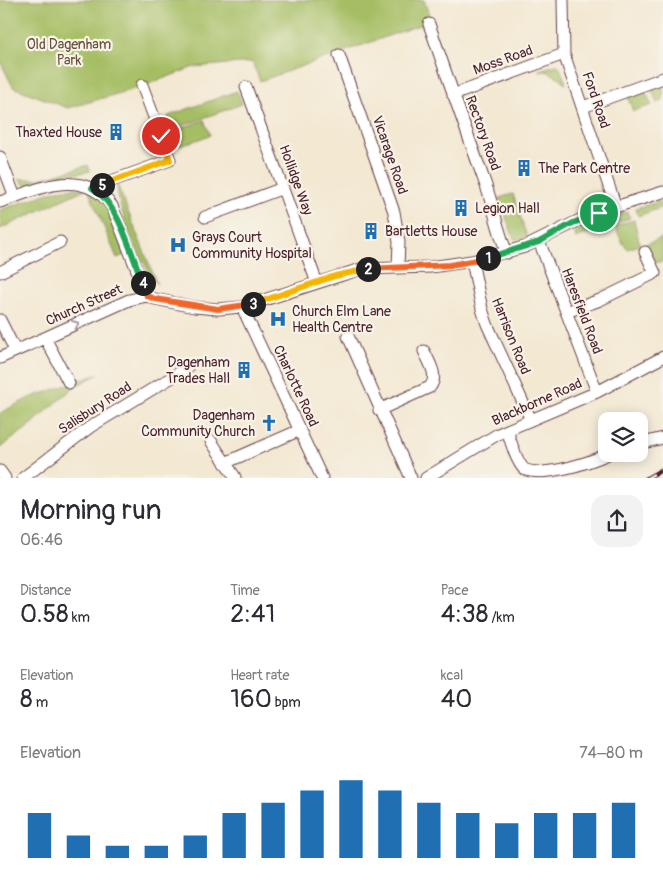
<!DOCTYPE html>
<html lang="en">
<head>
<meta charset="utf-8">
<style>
  :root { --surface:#fff; --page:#f2f2f3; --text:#2b2b33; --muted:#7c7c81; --accent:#1f6fb2 }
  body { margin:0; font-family:Pangolin,sans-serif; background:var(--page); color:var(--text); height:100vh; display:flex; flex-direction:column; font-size:19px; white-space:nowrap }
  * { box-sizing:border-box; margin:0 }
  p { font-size:16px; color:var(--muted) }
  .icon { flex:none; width:28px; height:28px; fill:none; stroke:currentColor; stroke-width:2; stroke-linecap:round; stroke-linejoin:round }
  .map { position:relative; height:478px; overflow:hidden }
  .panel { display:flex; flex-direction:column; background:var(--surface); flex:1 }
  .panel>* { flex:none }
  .fabs { position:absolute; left:598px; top:412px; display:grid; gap:10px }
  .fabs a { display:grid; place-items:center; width:50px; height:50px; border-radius:10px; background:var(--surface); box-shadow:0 2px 12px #0003; font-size:25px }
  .pin { position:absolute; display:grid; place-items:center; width:42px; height:42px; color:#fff; margin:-21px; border:2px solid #fff; border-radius:50%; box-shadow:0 1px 5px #0007 }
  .km { position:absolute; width:25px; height:25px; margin:-12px; border-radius:50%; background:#222; color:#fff; font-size:14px; line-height:25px; text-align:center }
  .round { display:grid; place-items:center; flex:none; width:52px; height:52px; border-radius:15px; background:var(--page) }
  .headline { display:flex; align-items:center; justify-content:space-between; height:85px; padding:0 20px }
  h1 { font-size:28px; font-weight:600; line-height:38px }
  .stats { display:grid; grid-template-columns:repeat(3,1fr); gap:8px; height:85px; padding:5px 20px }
  .stats div { display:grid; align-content:center }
  .stats b { font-size:25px; font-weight:600 }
  .stats small { font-size:14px; font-weight:400 }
  .stats p { font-size:14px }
  .chart { height:140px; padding:10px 20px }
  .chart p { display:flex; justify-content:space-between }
  .chart svg { width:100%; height:90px; margin-top:5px; stroke:var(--accent); stroke-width:6 }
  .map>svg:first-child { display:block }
</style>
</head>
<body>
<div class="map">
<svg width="663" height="478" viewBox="0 0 663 478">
  <rect width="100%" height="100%" fill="#f7f3e8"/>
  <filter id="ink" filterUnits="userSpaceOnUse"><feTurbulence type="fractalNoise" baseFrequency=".02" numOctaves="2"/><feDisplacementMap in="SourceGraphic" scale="10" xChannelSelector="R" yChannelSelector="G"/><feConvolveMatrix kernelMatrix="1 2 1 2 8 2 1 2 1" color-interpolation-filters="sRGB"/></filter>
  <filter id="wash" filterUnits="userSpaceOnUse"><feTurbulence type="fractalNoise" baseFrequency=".0096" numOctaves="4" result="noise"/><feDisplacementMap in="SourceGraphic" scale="20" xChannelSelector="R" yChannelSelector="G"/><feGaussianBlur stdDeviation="1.12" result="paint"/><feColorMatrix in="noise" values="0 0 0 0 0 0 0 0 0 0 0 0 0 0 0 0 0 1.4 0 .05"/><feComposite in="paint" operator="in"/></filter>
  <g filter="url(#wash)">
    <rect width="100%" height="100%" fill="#f3e8d2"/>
    <path fill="#a5be64" stroke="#786e48" d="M 0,0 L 424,0 L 431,21 L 260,81 L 252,62 L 194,67 L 138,88 L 68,108 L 13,87 L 0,61 Z
      M 557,65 L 559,66 L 566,83 L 564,84 L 562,79 L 546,71 L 540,72 L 539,70 Z
      M 663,85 L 663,101 L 657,103 L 652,90 Z
      M 237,91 L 242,104 L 173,129 L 168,116 Z
      M 645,91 L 652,105 L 633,111 L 628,98 Z
      M 204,120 L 210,135 L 180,146 L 174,131 Z
      M 88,165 L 90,171 C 81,174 72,173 63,175 C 49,177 38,184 24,185 L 19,179 L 40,179 Z
      M 117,184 L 157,284 C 141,263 117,210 117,184 Z
      M 74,188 L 85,189 L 0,229 L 0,210 L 57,190 Z
      M 88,189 L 105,200 L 127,254 L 117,258 Z
      M 513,194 L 527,237 L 517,240 L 514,239 L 499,198 Z
      M 663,201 L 663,207 L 638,216 L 636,208 Z
      M 627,212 L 630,218 L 614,224 L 612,217 Z
      M 607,218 L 611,225 L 576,238 L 574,232 Z
      M 634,220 L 640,245 L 628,249 L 622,242 L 615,226 Z
      M 662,238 L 663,262 L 656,262 L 646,244 Z
      M 99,374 L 74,387 L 31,425 L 0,448 L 0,413 L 29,398 Z"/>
  </g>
  <g filter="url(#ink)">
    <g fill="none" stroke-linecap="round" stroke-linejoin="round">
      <g stroke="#633d44" stroke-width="13">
        <path id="minor" d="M 563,0 L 564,54 L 616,207
          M 429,24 C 447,76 465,128 484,180 C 493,204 497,229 507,253
          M 339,55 L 394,212 L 399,242 L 398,267
          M 246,87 L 317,283
          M 453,95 L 564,54
          M 583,107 L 663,78
          M 0,157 L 15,197
          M 92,188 L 170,160 L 142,85
          M 0,202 C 38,189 82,166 112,206 L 147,296
          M 205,217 L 283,188
          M 539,241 L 597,392
          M 472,261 L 482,309 L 487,324 L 531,420
          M 0,272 L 60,242
          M 242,307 L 322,478
          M 566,312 L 600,300 L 655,273 L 645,252
          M 0,320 L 15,350
          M 348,336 L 411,478
          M 45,338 L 69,383
          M 0,358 L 129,300 L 147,296 L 155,299 L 194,307 L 218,309 L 242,307 L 361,269 L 431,267 L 472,261 L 525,247 L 590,215 L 663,192
          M 379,410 L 430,387 C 439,376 429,362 424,351
          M 507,430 C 511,442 516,461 524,469 C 543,478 588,463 608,454
          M 211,441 L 235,477
          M 639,444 L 663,438
          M 225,463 L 300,430
          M 0,471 L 5,478
          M 23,478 L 90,427 L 187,368
          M 426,478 L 498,434 L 597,392 L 663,357"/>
      </g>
      <use href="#minor" stroke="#fff" stroke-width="11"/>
      <g stroke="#4a1f2b" stroke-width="4.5">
        <path id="rail" d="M 647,478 L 663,469"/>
      </g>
      <use href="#rail" stroke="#f7f3e8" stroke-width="2.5" stroke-dasharray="8" stroke-linecap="butt"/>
    </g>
    <defs><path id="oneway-chevron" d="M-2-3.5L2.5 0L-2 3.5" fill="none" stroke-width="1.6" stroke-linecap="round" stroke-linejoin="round" transform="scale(1.25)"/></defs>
    <use stroke="#ae9aa0" href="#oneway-chevron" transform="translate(76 324) rotate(-24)"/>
  </g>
  <g fill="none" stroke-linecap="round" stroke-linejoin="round" filter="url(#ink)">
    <g stroke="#fff" stroke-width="10">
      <path id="split-1" d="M 488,258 L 539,242 L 573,223 L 599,213"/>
    </g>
    <g stroke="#fff" stroke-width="10">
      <path id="split-2" d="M 368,269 L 450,265 L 488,258"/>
    </g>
    <g stroke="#fff" stroke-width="10">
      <path id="split-3" d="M 253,304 L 335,276 L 368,269"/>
    </g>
    <g stroke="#fff" stroke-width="10">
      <path id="split-4" d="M 143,283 L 147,296 L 155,299 L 218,309 L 253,304"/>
    </g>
    <g stroke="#fff" stroke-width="10">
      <path id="split-5" d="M 102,185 L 92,188 C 119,203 131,254 143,283"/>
    </g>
    <g stroke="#fff" stroke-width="10">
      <path id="split-6" d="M 102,185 L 170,160 L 161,136"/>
    </g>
    <use href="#split-1" stroke="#22a559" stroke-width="6"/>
    <use href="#split-2" stroke="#f0652b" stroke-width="6"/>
    <use href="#split-3" stroke="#f5b400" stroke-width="6"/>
    <use href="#split-4" stroke="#f0652b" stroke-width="6"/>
    <use href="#split-5" stroke="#22a559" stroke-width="6"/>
    <use href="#split-6" stroke="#f5b400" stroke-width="6"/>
  </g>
  <defs>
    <g id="building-bare" transform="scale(1.35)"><path d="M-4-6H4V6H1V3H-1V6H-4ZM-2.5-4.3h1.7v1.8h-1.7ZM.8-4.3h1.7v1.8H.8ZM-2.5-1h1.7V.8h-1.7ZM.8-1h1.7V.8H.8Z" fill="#1f6fb2" stroke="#f7f3e8" stroke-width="2.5" paint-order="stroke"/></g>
    <g id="hospital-bare" transform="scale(1.35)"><path d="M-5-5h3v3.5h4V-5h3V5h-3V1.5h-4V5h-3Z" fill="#1f6fb2" stroke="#f7f3e8" stroke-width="2.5" paint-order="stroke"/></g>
    <g id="church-bare" transform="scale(1.35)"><path d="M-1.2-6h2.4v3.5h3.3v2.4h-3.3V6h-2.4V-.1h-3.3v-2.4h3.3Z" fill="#1f6fb2" stroke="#f7f3e8" stroke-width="2.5" paint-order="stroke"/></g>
  </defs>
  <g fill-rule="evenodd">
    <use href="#building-bare" x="116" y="132"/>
    <use href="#building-bare" x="524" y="168"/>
    <use href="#building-bare" x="461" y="208"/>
    <use href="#building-bare" x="371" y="231"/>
    <use href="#hospital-bare" x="178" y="245"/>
    <use href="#hospital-bare" x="278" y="319"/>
    <use href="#building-bare" x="244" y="370"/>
    <use href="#church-bare" x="269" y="423"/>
  </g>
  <g text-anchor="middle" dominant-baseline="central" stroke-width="4.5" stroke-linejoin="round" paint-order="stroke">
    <g font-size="14" fill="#654f3c" stroke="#f7f3e8">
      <text x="69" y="44">Old Dagenham<tspan x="69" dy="16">Park</tspan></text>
    </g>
    <g font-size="14" fill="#4a1f2b" stroke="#f7f3e8">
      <text transform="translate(503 60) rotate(-20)">Moss Road</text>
      <text transform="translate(596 100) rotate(71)">Ford Road</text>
      <text transform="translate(483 133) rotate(70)">Rectory Road</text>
      <text transform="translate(390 155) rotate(71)">Vicarage Road</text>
      <text transform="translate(296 180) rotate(70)">Hollidge Way</text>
      <text transform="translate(84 305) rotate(-24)">Church Street</text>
      <text transform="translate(582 311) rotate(69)">Haresfield Road</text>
      <text transform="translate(511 336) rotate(68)">Harrison Road</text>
      <text transform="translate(296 386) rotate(65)">Charlotte Road</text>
      <text transform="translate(537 402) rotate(-24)">Blackborne Road</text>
      <text transform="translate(95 408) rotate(-33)">Salisbury Road</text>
    </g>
    <g font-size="14" fill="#4a1f2b" stroke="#f7f3e8" text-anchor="start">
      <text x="102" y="132" text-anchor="end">Thaxted House</text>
      <text x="538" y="168">The Park Centre</text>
      <text x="475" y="208">Legion Hall</text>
      <text x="385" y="231">Bartletts House</text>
      <text x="192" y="237">Grays Court<tspan x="192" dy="16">Community Hospital</tspan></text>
      <text x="292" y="311">Church Elm Lane<tspan x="292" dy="16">Health Centre</tspan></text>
      <text x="230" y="362" text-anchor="end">Dagenham<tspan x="230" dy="16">Trades Hall</tspan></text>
      <text x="255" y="415" text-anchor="end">Dagenham<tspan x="255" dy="16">Community Church</tspan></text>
    </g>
  </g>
</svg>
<div class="fabs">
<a><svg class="icon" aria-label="layers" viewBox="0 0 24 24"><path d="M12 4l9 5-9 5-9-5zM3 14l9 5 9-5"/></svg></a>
</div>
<div class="pin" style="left:599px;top:213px;background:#1e9e55"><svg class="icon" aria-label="arrive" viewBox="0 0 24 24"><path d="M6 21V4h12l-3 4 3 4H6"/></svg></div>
<div class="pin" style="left:161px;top:136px;background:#d93025"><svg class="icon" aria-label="check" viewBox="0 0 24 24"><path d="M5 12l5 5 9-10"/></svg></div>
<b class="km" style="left:488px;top:258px">1</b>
<b class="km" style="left:368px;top:269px">2</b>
<b class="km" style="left:253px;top:304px">3</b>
<b class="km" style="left:143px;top:283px">4</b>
<b class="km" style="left:102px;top:185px">5</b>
</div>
<section class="panel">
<div class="headline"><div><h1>Morning run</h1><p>06:46</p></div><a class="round"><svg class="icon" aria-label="share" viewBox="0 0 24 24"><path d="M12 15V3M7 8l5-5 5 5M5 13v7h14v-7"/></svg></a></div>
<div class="stats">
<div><p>Distance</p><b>0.58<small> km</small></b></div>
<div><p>Time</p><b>2:41</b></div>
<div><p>Pace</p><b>4:38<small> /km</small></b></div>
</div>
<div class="stats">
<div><p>Elevation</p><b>8<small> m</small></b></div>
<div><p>Heart rate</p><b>160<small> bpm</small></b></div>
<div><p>kcal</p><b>40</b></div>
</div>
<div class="chart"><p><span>Elevation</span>74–80 m</p>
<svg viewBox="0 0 160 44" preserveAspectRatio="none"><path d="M5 44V22M15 44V33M25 44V38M35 44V38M45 44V33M55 44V22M65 44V17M75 44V11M85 44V6M95 44V11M105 44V17M115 44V22M125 44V27M135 44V22M145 44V22M155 44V17"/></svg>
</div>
</section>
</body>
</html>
